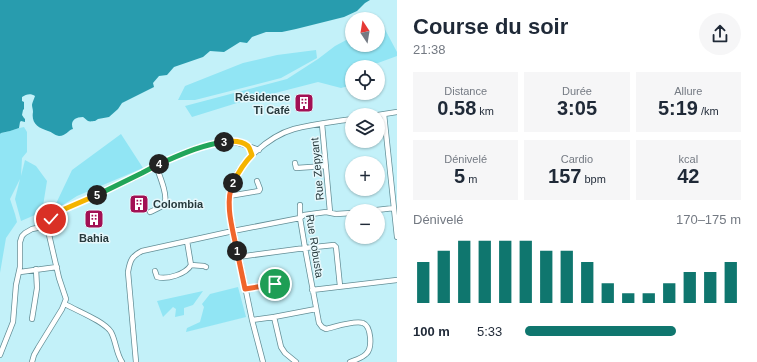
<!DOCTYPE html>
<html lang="fr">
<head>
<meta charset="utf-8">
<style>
  :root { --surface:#fff; --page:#f6f6f7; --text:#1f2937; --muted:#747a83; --accent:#0f766e }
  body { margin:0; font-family:Helvetica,sans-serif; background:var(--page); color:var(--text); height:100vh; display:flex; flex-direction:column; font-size:15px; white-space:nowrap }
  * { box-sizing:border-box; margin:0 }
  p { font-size:13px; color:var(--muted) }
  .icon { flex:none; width:22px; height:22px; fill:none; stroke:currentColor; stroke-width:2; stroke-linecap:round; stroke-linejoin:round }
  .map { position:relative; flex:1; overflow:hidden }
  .side { display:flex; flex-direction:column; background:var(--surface); width:360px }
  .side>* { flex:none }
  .needle { width:26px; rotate:348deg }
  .fabs { position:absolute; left:345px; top:12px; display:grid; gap:8px }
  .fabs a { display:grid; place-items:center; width:40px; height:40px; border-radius:50%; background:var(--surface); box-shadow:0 1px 3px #0004; font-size:20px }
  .pin { position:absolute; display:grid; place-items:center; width:34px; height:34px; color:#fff; margin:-17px; border:2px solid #fff; border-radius:50%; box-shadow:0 1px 4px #0007 }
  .km { position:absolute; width:20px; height:20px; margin:-10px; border-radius:50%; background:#222; color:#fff; font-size:11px; line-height:20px; text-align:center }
  .round { display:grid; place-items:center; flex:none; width:42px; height:42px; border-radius:21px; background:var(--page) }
  .head { display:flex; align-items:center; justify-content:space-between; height:68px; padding:0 16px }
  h1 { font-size:22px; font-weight:600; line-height:30px }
  .metrics { display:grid; grid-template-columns:repeat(3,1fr); gap:6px; height:68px; padding:4px 16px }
  .metrics div { display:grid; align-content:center; border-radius:0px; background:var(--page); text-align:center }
  .metrics b { font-size:20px; font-weight:600 }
  .metrics small { font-size:11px; font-weight:400 }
  .metrics p { font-size:11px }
  .chart { height:112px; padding:8px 16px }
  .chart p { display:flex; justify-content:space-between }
  .chart svg { width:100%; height:72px; margin-top:4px; stroke:var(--accent); stroke-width:6 }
  ul { padding:0 16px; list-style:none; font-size:13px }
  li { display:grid; grid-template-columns:64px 48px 1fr; align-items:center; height:30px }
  li i { height:10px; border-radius:5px; background:var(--accent) }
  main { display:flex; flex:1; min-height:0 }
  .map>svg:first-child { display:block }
</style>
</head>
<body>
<main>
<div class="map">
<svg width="397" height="362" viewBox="0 0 397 362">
  <rect width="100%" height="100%" fill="#c3f1f9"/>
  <path fill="#91e5f4" d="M 381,22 L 397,52 L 397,56 L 367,67 L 352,67 L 352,85 L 341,88 L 318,82 L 237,103 L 192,117 L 185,106 L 287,79 L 318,59 L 335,46 L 352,37 L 352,45 L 378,45 L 378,24 Z
    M 316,50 L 317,58 L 281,78 L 195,100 L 178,100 L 185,86 L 243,63 L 277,55 Z
    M 24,127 L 27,132 L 27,152 L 22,158 L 21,176 L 25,160 L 36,166 L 47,181 L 42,212 L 21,221 L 15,199 L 20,179 L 10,199 L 15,214 L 17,222 L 6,238 L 0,273 L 0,134 L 1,133 C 9,132 17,128 24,127 Z
    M 121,134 L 143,168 L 77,196 L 52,212 L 72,170 Z
    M 238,287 L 246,317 L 186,332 L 187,328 L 200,322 L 204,307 L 202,304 L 210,294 Z
    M 203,291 L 193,305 L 184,308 L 184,315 L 175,317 L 176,309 L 173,307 L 163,317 L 157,301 Z"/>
  <path fill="#289cae" d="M 0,0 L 370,0 L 365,3 L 357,11 L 344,17 L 296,29 L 282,32 L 266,32 L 252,37 L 247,43 L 240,42 L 224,52 L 210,51 L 203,57 L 174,67 L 167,75 L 159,76 L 153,83 L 154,87 L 122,103 L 118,109 L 109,117 L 98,119 L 95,121 C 93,121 90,122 88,121 C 86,120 85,118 83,117 C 74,117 70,122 73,129 C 68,130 66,136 59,136 C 54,135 52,132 48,131 C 38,128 31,123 33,112 C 33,109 32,107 32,105 C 32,103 34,99 35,96 C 31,93 26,94 22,97 L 22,101 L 24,102 L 24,109 L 23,110 L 22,115 L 24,118 L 25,119 L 25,122 L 21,121 L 20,122 L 19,128 L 10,131 L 1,133 L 0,134 Z"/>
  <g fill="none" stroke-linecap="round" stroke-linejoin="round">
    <g stroke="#638e96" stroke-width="6">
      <path id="street" d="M 384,114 L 397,237
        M 378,115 L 397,112
        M 322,124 L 330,212
        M 295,163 L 296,168 L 326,166
        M 229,196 L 259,191 L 260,189 L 257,181
        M 300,205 L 300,218 L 305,248 L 319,323 L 322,327 L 326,329 C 335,327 354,320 363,323 C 371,326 373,348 366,354 C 362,358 355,360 350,362
        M 368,211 L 394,208
        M 150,212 C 154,210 161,208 164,204 C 169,197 159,174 156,166
        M 238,257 L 305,248 L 334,245 L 336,247 L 340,286
        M 191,265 L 204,266 L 206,267
        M 155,271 L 157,277 C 167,280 186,274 191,265 L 187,241
        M 20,272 L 57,267
        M 245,289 L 275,284
        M 312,290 L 397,280
        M 65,304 C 77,311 104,321 111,332 C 116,341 116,353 122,362
        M 274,317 L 281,347 L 285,353 L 296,362
        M 32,319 L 37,288 L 36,269
        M 252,320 L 274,317 L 316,309
        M 0,355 L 13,322 L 16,285 L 20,267 L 20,242 L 22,236 L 25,233 L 32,229 L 47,226
        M 32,362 L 34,355 L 38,348 L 62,309 L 66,299 L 59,278 L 47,226 C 50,220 53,216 58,212 C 63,209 70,207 75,205 C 84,201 94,196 103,192 C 116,186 129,180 141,174 C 167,161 192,147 220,142 C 235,140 245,145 259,150
        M 136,362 L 128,272 C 130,260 132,256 142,251 L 233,231 L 300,218 L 304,215 L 326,212 L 336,214 L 352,213
        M 263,362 L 252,320 L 229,209 C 229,203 228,197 230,191 C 235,165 269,136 294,129 C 313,124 333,122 352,119"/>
    </g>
    <use href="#street" stroke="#fff" stroke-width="4.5"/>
  </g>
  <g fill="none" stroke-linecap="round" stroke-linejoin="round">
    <g stroke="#fff" stroke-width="8">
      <path id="split-1" d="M 237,251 L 245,289 L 275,284"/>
    </g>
    <g stroke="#fff" stroke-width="8">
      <path id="split-2" d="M 233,183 C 224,203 233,230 237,251"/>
    </g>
    <g stroke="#fff" stroke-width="8">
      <path id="split-3" d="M 224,142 C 231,141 242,141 248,146 C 250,148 251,153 252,155 C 244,163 238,173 233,183"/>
    </g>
    <g stroke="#fff" stroke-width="8">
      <path id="split-4" d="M 159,164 C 180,155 201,145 224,142"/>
    </g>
    <g stroke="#fff" stroke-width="8">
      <path id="split-5" d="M 97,195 L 142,173 L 159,164"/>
    </g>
    <g stroke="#fff" stroke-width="8">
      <path id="split-6" d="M 51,219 L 60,211 L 97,195"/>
    </g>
    <use href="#split-1" stroke="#f0652b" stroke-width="5"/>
    <use href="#split-2" stroke="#f0652b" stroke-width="5"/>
    <use href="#split-3" stroke="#f5b400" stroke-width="5"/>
    <use href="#split-4" stroke="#22a559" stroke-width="5"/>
    <use href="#split-5" stroke="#22a559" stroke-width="5"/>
    <use href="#split-6" stroke="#f5b400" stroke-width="5"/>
  </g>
  <defs>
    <g id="building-square" transform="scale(1)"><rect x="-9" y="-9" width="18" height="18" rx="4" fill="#a21054" stroke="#e6f8fc"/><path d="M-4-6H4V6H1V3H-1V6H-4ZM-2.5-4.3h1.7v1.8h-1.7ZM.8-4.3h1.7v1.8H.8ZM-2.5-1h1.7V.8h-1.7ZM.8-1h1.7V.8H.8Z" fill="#fff"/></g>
  </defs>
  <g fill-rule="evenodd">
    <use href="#building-square" x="304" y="103"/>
    <use href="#building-square" x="139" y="204"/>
    <use href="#building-square" x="94" y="219"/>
  </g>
  <g text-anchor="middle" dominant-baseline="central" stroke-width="3" stroke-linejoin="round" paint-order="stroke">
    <g font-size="11" font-weight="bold" fill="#27393c" stroke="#e6f8fc" text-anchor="end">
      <text x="290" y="97">Résidence<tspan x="290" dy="13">Ti Café</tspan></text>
      <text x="153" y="204" text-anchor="start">Colombia</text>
      <text x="94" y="238" text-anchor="middle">Bahia</text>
    </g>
    <g font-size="11" fill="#27393c" stroke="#e6f8fc">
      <text transform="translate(317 169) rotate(-95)">Rue Zepyant</text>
      <text transform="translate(315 246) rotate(81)">Rue Robusta</text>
    </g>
  </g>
</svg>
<div class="fabs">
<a><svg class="needle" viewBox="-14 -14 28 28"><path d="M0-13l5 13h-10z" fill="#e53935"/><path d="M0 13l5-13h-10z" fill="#747a83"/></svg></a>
<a><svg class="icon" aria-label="locate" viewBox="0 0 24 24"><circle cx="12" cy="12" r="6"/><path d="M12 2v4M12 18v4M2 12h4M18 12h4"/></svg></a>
<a><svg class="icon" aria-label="layers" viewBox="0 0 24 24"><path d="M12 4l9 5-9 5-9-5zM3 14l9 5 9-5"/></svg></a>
<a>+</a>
<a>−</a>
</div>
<div class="pin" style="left:275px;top:284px;background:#1e9e55"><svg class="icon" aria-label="arrive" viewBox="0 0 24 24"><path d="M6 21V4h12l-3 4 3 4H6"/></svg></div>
<div class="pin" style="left:51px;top:219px;background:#d93025"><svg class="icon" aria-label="check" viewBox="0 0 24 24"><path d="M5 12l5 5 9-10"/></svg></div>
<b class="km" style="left:237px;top:251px">1</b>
<b class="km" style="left:233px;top:183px">2</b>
<b class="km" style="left:224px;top:142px">3</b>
<b class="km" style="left:159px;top:164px">4</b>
<b class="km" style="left:97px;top:195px">5</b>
</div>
<section class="side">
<div class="head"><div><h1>Course du soir</h1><p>21:38</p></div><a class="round"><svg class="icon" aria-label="share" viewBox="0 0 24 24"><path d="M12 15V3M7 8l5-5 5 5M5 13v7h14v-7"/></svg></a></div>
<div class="metrics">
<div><p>Distance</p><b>0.58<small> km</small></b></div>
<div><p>Durée</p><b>3:05</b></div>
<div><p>Allure</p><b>5:19<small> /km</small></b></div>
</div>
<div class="metrics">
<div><p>Dénivelé</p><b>5<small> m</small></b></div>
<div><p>Cardio</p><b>157<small> bpm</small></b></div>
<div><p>kcal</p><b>42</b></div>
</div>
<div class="chart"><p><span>Dénivelé</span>170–175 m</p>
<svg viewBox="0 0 160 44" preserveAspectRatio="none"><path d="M5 44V19M15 44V12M25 44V6M35 44V6M45 44V6M55 44V6M65 44V12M75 44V12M85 44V19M95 44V32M105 44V38M115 44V38M125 44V32M135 44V25M145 44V25M155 44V19"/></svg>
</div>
<ul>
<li><b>100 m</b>5:33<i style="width:70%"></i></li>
</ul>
</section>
</main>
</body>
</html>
